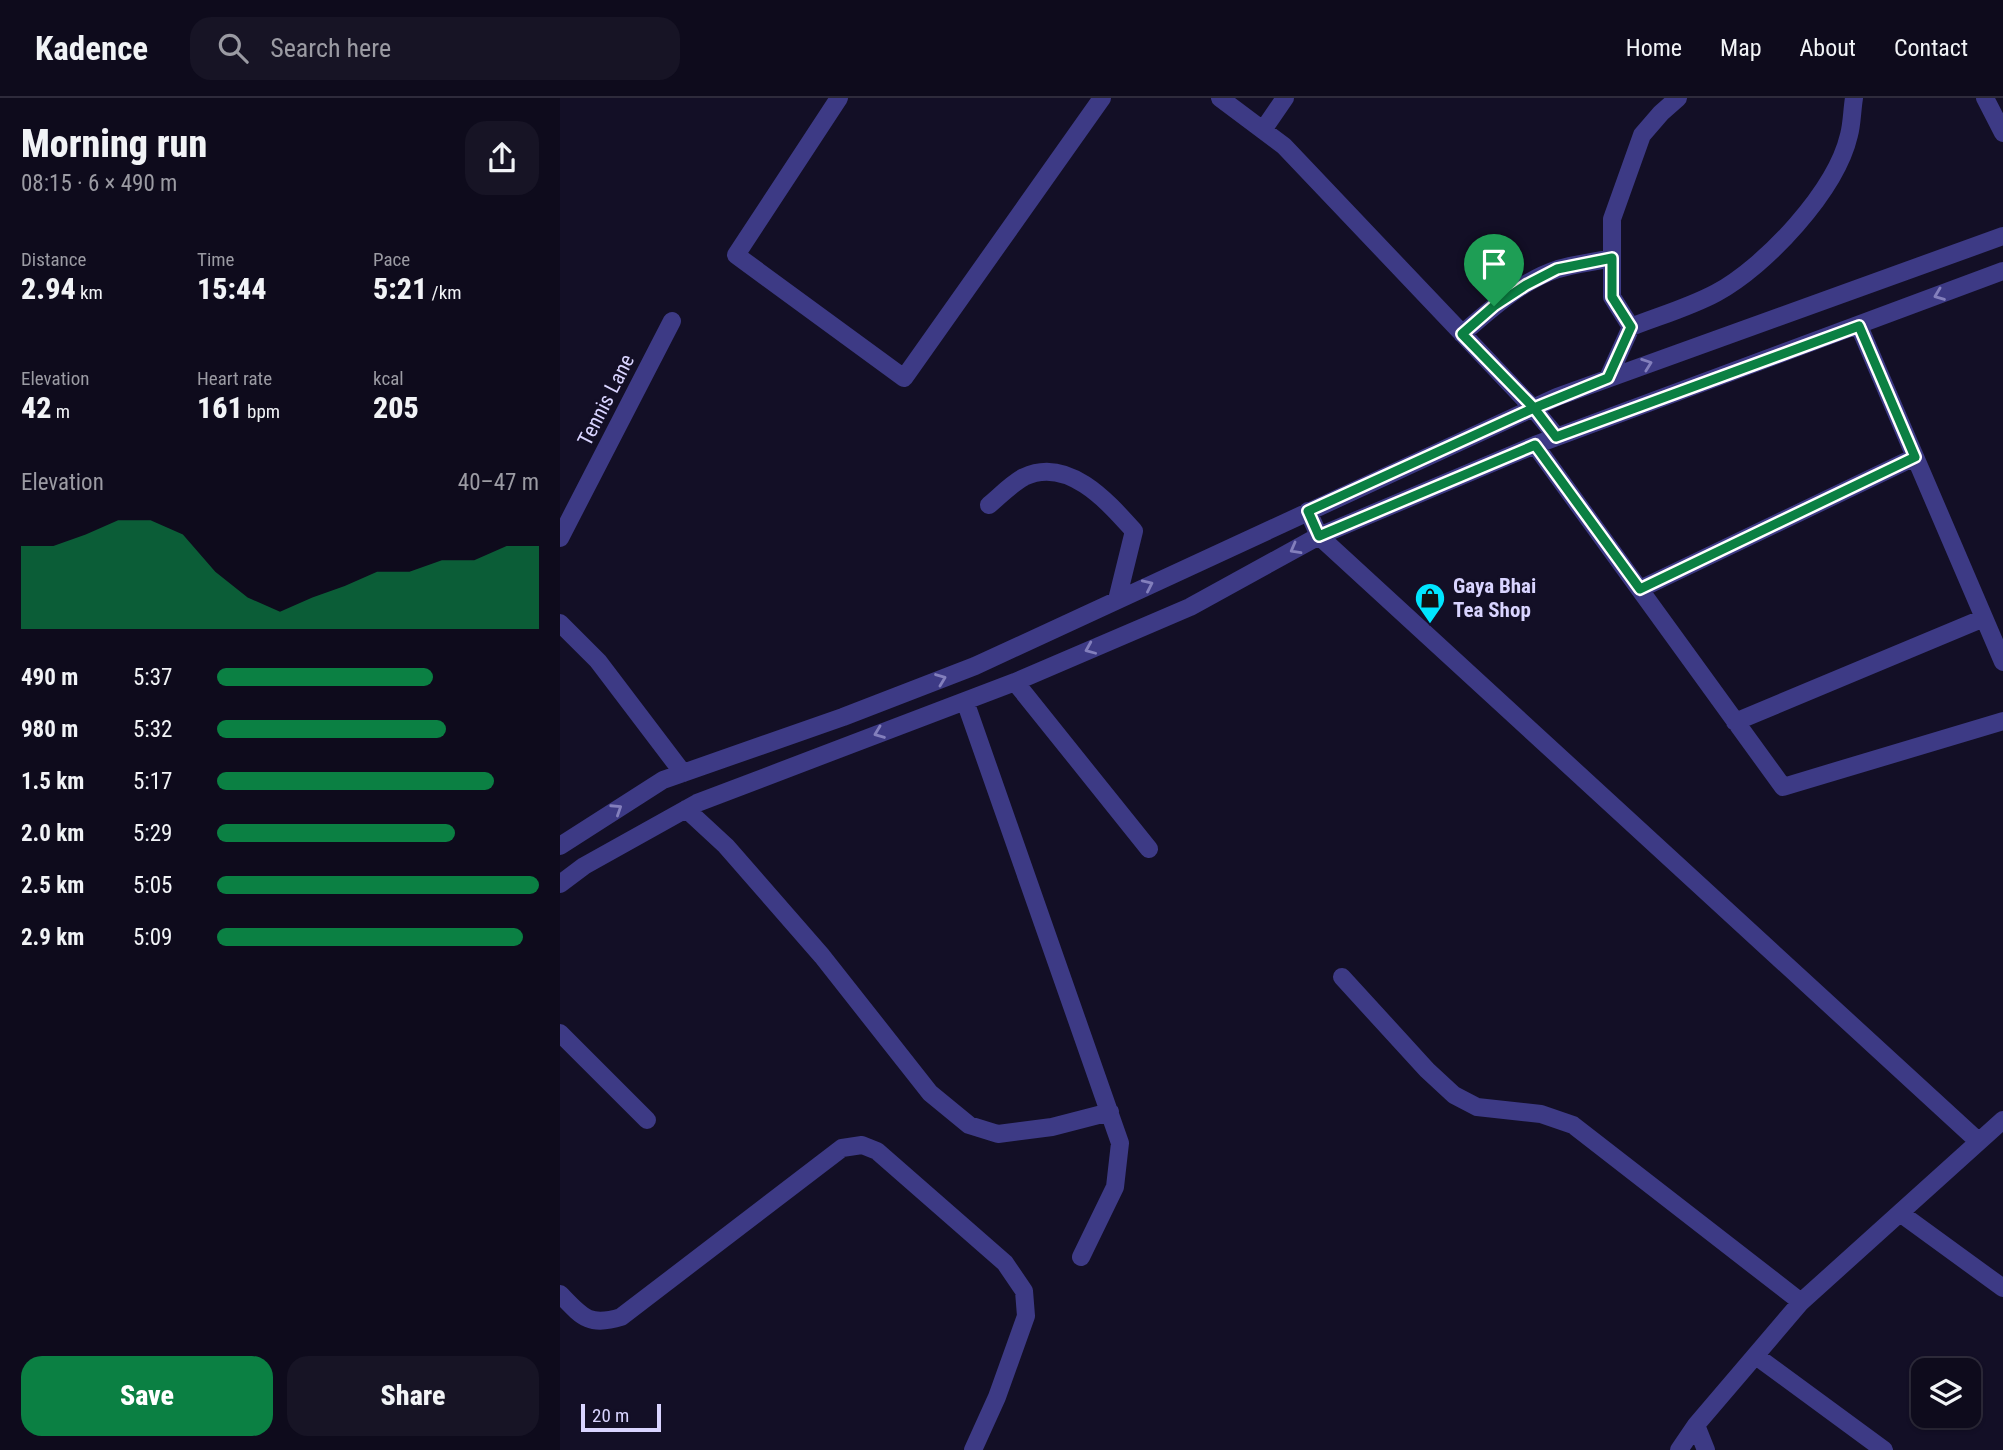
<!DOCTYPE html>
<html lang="en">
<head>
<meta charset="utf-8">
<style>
  :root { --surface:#0e0b1c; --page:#171425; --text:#f1f3f6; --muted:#9b9ba3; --line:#2e2b3b; --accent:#0b8043 }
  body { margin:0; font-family:"Roboto Condensed",sans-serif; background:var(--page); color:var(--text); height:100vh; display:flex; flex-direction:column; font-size:26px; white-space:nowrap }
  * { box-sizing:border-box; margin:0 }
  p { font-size:23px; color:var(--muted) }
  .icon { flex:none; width:38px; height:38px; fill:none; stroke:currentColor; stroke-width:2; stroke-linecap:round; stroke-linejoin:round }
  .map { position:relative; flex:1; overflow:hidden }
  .details { display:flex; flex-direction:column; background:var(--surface); width:560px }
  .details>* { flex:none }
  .buttons { position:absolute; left:1351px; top:1260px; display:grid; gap:14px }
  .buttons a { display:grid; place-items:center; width:70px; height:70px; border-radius:14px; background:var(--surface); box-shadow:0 2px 5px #0004,0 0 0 2px var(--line); font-size:35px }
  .scale { position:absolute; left:21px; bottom:18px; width:80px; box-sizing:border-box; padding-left:7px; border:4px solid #d9d4ff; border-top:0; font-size:19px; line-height:24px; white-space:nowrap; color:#d9d4ff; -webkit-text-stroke:5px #130f26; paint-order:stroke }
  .pin { position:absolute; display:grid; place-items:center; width:60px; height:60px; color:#fff; margin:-72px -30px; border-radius:50% 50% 50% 0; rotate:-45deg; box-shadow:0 0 7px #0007 }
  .pin .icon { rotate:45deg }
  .round { display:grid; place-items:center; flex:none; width:74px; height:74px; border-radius:21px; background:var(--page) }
  .headline { display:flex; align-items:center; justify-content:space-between; height:119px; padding:0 21px }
  h1 { font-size:38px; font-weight:800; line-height:52px }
  .figures { display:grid; grid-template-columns:repeat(3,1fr); gap:10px; height:119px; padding:7px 21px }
  .figures div { display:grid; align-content:center }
  .figures b { font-size:30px; font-weight:800 }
  .figures small { font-size:19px; font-weight:400 }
  .figures p { font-size:19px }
  .chart { height:196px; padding:14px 21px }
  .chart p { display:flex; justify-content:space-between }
  .chart svg { width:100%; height:126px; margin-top:7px; fill:var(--accent); opacity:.7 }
  .button { display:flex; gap:14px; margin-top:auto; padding:14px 21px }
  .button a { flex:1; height:80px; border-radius:21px; background:var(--accent); color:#fff; font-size:28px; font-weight:800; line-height:80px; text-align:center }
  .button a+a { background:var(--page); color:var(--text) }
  ul { padding:0 21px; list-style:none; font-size:23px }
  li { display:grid; grid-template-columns:112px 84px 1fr; align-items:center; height:52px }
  li i { height:18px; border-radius:9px; background:var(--accent) }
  header { display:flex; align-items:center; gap:42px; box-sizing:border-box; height:98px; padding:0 35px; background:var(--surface); border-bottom:2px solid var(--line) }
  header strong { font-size:33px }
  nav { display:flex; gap:38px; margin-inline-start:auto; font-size:24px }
  .search { width:490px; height:63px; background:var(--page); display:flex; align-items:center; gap:18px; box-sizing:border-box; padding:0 24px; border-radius:21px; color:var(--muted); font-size:26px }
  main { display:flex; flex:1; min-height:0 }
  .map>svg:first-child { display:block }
</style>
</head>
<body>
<header>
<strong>Kadence</strong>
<div class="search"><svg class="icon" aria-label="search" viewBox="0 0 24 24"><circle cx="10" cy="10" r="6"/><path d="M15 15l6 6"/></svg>Search here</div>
<nav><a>Home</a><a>Map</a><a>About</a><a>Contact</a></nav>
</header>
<main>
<section class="details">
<div class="headline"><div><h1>Morning run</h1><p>08:15 · 6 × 490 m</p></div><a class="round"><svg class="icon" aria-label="share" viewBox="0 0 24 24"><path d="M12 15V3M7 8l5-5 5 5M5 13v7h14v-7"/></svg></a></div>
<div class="figures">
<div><p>Distance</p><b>2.94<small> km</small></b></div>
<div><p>Time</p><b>15:44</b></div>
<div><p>Pace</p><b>5:21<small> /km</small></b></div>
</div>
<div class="figures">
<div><p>Elevation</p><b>42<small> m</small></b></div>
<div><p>Heart rate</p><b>161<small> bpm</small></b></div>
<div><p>kcal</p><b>205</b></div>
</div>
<div class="chart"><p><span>Elevation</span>40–47 m</p>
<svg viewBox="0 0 160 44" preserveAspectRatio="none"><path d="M0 44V15L10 15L20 11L30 6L40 6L50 11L60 24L70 33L80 38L90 33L100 29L110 24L120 24L130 20L140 20L150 15L160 15V44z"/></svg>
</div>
<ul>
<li><b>490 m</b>5:37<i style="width:67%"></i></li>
<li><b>980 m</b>5:32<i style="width:71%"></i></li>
<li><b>1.5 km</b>5:17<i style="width:86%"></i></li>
<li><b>2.0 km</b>5:29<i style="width:74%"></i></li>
<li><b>2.5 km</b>5:05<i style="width:100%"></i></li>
<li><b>2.9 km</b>5:09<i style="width:95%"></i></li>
</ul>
<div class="button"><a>Save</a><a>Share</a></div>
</section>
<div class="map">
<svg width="1443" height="1352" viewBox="0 0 1443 1352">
  <rect width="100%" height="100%" fill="#130f26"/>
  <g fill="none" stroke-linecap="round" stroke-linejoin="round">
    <path stroke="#3d3a85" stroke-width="18" d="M 279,0 L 176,157 L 344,280 L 542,0
      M 660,0 L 724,48 L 973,310 L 997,339
      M 1425,0 L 1443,35
      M 703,32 L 725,0
      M 1299,228 L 1443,564
      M 1071,229 C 1099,218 1130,209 1156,195 C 1206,168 1276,93 1289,37 C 1292,26 1292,12 1294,0
      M 902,236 C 930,212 961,183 998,171 C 1015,166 1034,164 1052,160
      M 1048,280 L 1071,229 L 1052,199 L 1052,121 L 1082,37 L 1101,15 L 1118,0
      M 975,347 L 1223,689 L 1443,623
      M 429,407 C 440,398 451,386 464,379 C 508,358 548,404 574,433 L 557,502
      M 748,413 L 759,438 L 1418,1043
      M 0,440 L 112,223
      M 1080,491 L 1355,359
      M 0,525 L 38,563 L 123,675
      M 455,584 L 589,751
      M 405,603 L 560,1045 L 555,1089 L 521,1159
      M 1175,624 L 1424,520
      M 126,711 L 166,748 L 262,858 L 370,995 L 409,1027 L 438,1036 L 492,1029 L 550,1014
      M 0,748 L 103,682 L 283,619 L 415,568 L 997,299 L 1443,138
      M 0,786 L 24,768 L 137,705 L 455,584 L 630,509 L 759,438 L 975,347 L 1443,173
      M 782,879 L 867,972 L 894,997 L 917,1009 L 981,1016 L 1013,1027 L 1241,1204
      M 0,935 L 87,1022
      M 1340,1115 L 1443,1190
      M 0,1196 C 22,1219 29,1229 61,1219 L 282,1050 L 302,1047 L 317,1053 L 445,1165 L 464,1193 L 466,1218 L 437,1299 L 413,1352
      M 1196,1258 L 1324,1352
      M 1119,1352 L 1136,1327
      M 1146,1352 L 1136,1327 L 1241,1204 L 1443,1022"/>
  </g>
  <defs><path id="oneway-chevron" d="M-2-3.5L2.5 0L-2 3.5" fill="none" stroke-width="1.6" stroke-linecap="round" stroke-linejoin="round" transform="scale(1.75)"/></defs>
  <g stroke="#837fbc">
    <use href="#oneway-chevron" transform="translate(1379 197) rotate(159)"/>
    <use href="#oneway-chevron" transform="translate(1087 266) rotate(-20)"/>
    <use href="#oneway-chevron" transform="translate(735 451) rotate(151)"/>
    <use href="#oneway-chevron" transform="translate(588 487) rotate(-25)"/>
    <use href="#oneway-chevron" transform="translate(530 551) rotate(157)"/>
    <use href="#oneway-chevron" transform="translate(381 581) rotate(-21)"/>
    <use href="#oneway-chevron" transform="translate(319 635) rotate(159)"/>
    <use href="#oneway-chevron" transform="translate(57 711) rotate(-33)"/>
  </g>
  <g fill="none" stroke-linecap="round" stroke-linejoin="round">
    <g stroke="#fff" stroke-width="14">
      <path id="route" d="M 934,208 L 902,236 L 974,310 L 748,413 L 759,438 L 975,347 L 1080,491 L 1355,359 L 1299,228 L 996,339 L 974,310 L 1048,280 L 1071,229 L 1052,199 L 1052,160 L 997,171 L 966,187 L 934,208"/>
    </g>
    <use href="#route" stroke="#0b8043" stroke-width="9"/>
  </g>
  <defs>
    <g id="shop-pin" transform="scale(1.575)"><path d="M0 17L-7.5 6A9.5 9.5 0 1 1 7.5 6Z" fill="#00e5ff" stroke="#130f26"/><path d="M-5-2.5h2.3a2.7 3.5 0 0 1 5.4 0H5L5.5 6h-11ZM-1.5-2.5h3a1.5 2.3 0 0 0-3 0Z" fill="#111"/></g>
  </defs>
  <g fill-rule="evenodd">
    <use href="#shop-pin" x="870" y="500"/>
  </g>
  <g text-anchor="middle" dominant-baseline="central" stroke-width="6" stroke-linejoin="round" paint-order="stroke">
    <g font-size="21" fill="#d9d4ff" stroke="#130f26">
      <text transform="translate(46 302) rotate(-63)">Tennis Lane</text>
    </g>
    <g font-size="21" font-weight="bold" fill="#d9d4ff" stroke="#130f26" text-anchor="start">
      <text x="893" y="488">Gaya Bhai<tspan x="893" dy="24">Tea Shop</tspan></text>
    </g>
  </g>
</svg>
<div class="buttons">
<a><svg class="icon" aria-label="layers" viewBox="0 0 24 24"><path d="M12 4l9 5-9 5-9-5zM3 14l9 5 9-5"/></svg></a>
</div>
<div class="scale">20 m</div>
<div class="pin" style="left:934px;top:208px;background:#1e9e55"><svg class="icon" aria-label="arrive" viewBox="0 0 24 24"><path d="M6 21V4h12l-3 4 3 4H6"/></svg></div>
</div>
</main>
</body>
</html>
